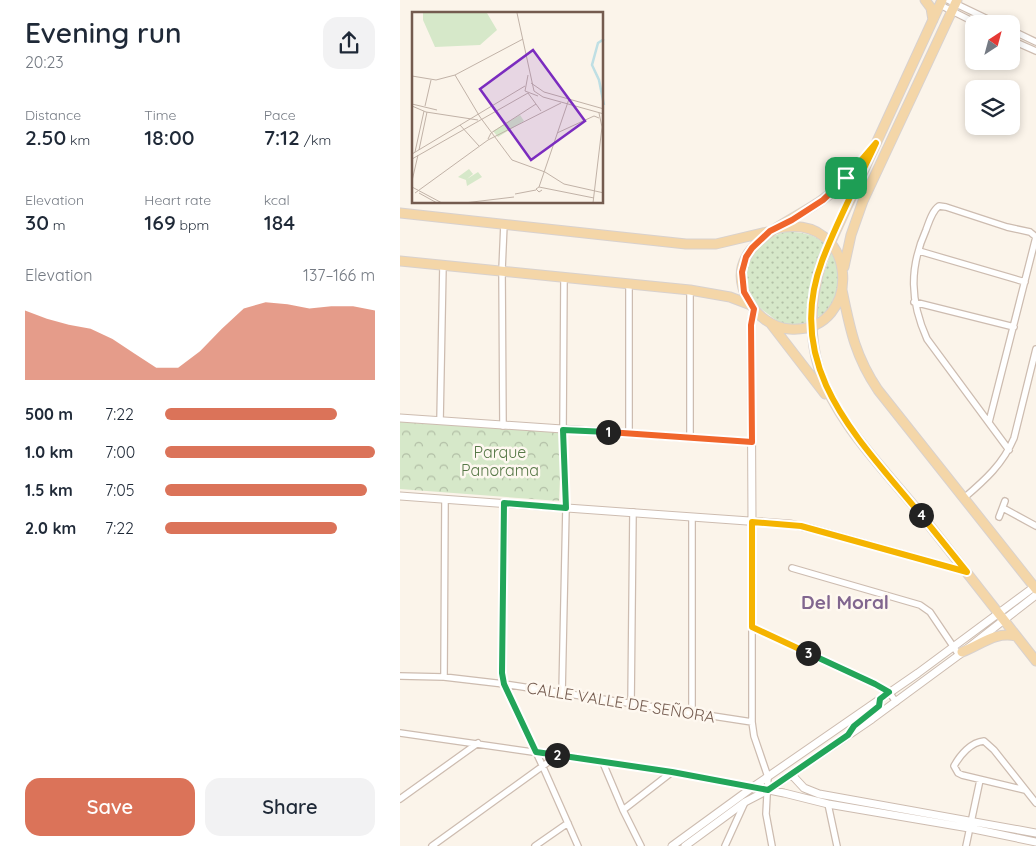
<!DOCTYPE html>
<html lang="en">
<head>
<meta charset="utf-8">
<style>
  :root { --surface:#fff; --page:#f2f2f3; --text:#1f2937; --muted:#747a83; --accent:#db7359 }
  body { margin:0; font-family:Quicksand,sans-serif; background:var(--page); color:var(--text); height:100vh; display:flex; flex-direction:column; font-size:19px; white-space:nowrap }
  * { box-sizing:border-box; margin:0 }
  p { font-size:16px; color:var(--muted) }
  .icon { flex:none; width:28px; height:28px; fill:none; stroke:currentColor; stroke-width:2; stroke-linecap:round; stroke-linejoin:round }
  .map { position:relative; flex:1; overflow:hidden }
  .side { display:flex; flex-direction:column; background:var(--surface); width:400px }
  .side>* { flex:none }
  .needle { width:32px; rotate:36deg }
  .tools { position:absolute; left:565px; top:15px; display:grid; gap:10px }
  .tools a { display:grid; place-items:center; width:55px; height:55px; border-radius:10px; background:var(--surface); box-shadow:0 2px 8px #0003; font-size:25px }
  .pin { position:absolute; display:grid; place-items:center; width:42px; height:42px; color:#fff; margin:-21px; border-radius:10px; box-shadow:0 2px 8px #0006 }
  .km { position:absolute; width:25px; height:25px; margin:-12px; border-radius:50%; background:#222; color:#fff; font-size:14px; line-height:25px; text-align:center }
  .round { display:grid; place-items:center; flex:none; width:52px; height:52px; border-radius:15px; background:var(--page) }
  .summary { display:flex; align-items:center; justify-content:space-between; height:85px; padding:0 25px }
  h1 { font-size:28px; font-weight:600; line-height:38px }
  .stats { display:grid; grid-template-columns:repeat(3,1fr); gap:8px; height:85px; padding:5px 25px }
  .stats div { display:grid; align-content:center }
  .stats b { font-size:21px; font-weight:600 }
  .stats small { font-size:14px; font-weight:400 }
  .stats p { font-size:14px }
  .chart { height:140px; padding:10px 25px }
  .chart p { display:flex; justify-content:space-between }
  .chart svg { width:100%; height:90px; margin-top:5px; fill:var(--accent); opacity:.7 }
  .button { display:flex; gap:10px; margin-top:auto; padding:10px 25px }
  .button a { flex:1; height:58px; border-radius:15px; background:var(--accent); color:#fff; font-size:20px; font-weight:600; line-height:58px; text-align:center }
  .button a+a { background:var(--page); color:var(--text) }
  ul { padding:0 25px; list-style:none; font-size:16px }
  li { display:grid; grid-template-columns:80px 60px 1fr; align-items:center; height:38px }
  li i { height:12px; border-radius:6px; background:var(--accent) }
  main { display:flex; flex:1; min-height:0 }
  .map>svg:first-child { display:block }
</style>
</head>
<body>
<main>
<section class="side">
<div class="summary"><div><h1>Evening run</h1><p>20:23</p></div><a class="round"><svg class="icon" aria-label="share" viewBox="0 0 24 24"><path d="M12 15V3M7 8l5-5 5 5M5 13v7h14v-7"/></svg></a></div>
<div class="stats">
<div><p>Distance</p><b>2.50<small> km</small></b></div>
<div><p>Time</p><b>18:00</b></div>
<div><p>Pace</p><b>7:12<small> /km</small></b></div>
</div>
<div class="stats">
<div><p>Elevation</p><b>30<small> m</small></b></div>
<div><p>Heart rate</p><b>169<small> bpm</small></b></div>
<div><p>kcal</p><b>184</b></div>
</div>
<div class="chart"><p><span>Elevation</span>137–166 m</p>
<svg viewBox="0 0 160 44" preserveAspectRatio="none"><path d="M0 44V10L10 14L20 17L30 19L40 24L50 31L60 38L70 38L80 30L90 19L100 9L110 6L120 7L130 9L140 8L150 8L160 10V44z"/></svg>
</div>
<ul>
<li><b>500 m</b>7:22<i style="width:82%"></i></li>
<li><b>1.0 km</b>7:00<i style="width:100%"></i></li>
<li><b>1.5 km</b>7:05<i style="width:96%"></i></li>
<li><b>2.0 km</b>7:22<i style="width:82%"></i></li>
</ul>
<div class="button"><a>Save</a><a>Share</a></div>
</section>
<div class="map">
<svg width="636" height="846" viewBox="0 0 636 846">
  <defs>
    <pattern id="grass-dots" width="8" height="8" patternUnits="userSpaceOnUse" patternTransform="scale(1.25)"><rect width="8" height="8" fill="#d6e8c9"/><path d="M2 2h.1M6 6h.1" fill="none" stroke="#b2bfa6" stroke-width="1.8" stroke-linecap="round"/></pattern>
    <pattern id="park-crowns" width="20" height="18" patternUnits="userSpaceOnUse" patternTransform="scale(1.25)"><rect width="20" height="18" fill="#d6e8c9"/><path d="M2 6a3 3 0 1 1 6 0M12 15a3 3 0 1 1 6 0" fill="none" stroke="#b2bfa6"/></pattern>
  </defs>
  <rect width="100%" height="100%" fill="#fbf4ea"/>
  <path fill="url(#grass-dots)" d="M 385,232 C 400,232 413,233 425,244 C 413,269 408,294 408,322 C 402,323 395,325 389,325 C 381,324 374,319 368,314 C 332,291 344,241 385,232 Z
    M 431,253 C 444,270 441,310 417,317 L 421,282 Z"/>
  <path fill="url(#park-crowns)" d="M 0,418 L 162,431 L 159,501 L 0,489 Z"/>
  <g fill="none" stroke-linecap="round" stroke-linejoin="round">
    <g stroke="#cdbcb0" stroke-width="8">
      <path id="minor" d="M 548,0 L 598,24
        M 540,5 L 578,24
        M 611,30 L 636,42
        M 611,40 L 636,51
        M 519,251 L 625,282
        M 229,284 L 229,434
        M 290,290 L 290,438
        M 514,302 L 614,327
        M 40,421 L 43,265
        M 589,422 L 636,237 L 630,232 L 607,227 L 546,207 L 539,206 C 532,211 529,222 526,230 C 509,268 510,301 527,339 L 609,450
        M 103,426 L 102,270 L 104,224
        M 564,498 C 585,480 603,464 614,438 L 636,349
        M 105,503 L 102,673 L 104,684 L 143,767 L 178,846
        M 603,508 L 636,526
        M 292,517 L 292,714
        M 599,517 L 605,501
        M 352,522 L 352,722 L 354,736 L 368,777 L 366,814 L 372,846
        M 392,568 L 520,605 L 530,612 L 559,655
        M 352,627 L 475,684 L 489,692 L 496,702
        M 0,676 L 44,677 L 104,684 L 352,722
        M 44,677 L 45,499
        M 162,694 L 166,508 L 163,430 L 164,277
        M 231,704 L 233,512
        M 0,733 L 272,772 L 353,787
        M 203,763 L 223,810 L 241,846
        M 625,790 L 562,775 L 558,773 L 554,766 C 560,755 571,742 584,741 L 594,750 L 636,803
        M 0,799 L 78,743
        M 428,804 L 437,846
        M 223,810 L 272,772
        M 32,846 L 158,755
        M 135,846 L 168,823
        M 325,846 L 345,802
        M 566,846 L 580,780"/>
    </g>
    <g stroke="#cdbcb0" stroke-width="9">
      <path id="tertiary" d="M 0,418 L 352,442
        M 0,496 L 390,524 L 413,529 L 567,572
        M 352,522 L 351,325 L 354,309
        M 461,721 L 479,706 L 480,699
        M 391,774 L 404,788 L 419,794 L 636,833
        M 353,787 L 384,793 L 428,804 L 569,828 L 636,842
        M 272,846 L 353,787 L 518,673 L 634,587
        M 285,846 L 345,802 L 368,790 L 472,719 L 559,655 L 636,595"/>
    </g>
    <g stroke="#d8d1ce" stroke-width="11">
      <path id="primary" d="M 525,0 L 531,8 L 533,20
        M 542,0 L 422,261 C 411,296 408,333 419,369 C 436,421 480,465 514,506 C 555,557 595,609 636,661
        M 0,213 L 286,244 L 316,244 L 367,232
        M 375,229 C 460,208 465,334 390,329 C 372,328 356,315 348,300 C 319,246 389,224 422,200 C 439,188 454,171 467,155
        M 0,261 L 290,290 L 330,297 L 351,305
        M 444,267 L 451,235 L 463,201 L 557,0
        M 442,290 C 450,329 455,356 478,390 L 636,589
        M 371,324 L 425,394
        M 562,652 C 581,645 595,631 616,636"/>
    </g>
    <use href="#minor" stroke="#fff" stroke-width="5.5"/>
    <use href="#tertiary" stroke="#fff" stroke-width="7"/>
    <use href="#primary" stroke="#f4d6a8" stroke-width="9"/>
  </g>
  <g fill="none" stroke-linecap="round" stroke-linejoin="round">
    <g stroke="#fff" stroke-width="10">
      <path id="split-1" d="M 208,432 L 352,442 L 351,325 L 354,309 L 344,292 L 342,272 L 346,257 L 352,248 L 370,231 L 392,220 L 423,200 L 446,178"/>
    </g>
    <g stroke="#fff" stroke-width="10">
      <path id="split-2" d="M 157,755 L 136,752 L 104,684 L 102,673 L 104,503 L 166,508 L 163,430 L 208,432"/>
    </g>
    <g stroke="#fff" stroke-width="10">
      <path id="split-3" d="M 157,755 L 272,772 L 368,790 L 448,735 L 454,726 L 479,706 L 480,699 L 489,692 L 475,684 L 408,653"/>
    </g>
    <g stroke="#fff" stroke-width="10">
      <path id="split-4" d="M 408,653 L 352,627 L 352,522 L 401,526 L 567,572 L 521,515"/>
    </g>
    <g stroke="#fff" stroke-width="10">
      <path id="split-5" d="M 446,178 L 476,143 C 458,182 437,221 422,261 C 382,368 459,439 521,515"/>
    </g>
    <use href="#split-1" stroke="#f0652b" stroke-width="6"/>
    <use href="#split-2" stroke="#22a559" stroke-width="6"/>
    <use href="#split-3" stroke="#22a559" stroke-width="6"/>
    <use href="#split-4" stroke="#f5b400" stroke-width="6"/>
    <use href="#split-5" stroke="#f5b400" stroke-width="6"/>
  </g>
  <g text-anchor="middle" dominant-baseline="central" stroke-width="5" stroke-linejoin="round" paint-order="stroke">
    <g font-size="16" fill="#577847" stroke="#fef8f0">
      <text x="100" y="452">Parque<tspan x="100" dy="18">Panorama</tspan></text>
    </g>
    <g font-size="16" fill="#745b4f" stroke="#fef8f0">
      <text transform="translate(221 702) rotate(9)">CALLE VALLE DE SEÑORA</text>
    </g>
    <g font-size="19" font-weight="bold" fill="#81668f" stroke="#fef8f0">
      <text x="445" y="602">Del Moral</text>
    </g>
  </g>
  <g transform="translate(12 12)">
    <rect width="191" height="191" fill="#fbf4ea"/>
    <path d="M 11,1 L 75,1 L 85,18 L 68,33 L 23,35 L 11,8 ZM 108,103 L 112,109 L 86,125 L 81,119 Z" fill="#d6e8c9"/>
    <path d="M 57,157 L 61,162 L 55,167 L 66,160 L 70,165 L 55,174 L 54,168 L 46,165 Z" fill="#d6e8c9"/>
    <path fill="none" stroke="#bfdfe4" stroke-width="2.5" d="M 192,27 L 186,31 L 180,53 L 187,68 L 192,93"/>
    <path fill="none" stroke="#c1b2a7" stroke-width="1" d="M 105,1 L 122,79 L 131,85 L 192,102M 111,27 L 43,63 L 68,105 L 100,148 L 133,160 L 152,172 L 192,181M 116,63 L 113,79 L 126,84M 0,64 L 24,68 L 43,63M 119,71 L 132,80 L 192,97M 116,81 L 129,99M 0,92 L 25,98M 0,94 L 14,100 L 66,108M 13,94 L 19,68M 48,113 L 67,134M 145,121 L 182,104 L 187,106M 76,127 L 79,121 L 124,92M 7,138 L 15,100M 3,140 L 12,99M 0,142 L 113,74M 0,147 L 116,81M 0,169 L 6,143M 0,175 L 30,191M 127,175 L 157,87M 130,178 L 127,180 L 124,177 L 127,175 L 182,186M 3,181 L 76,128 L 149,91M 7,181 L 25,191M 103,182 L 124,178M 52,191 L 102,185M 181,191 L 190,115 L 187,101"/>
    <path fill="#7b2cbf" fill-opacity="0.15" stroke="#7b2cbf" stroke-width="2.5" d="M 121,38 L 173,109 L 119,148 L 68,77 Z"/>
    <rect width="191" height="191" fill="none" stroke="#745b4f" stroke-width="2.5"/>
  </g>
</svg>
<div class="tools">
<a><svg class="needle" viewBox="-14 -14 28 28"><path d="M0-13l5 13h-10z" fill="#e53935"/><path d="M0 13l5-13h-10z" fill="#747a83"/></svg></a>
<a><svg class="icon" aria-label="layers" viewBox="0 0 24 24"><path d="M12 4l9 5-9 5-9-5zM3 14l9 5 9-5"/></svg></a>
</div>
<div class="pin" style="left:446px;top:178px;background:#1e9e55"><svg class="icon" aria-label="arrive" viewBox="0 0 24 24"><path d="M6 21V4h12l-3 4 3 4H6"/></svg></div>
<b class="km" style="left:208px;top:432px">1</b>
<b class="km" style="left:157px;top:755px">2</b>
<b class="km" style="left:408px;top:653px">3</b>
<b class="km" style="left:521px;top:515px">4</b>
</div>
</main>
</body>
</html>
